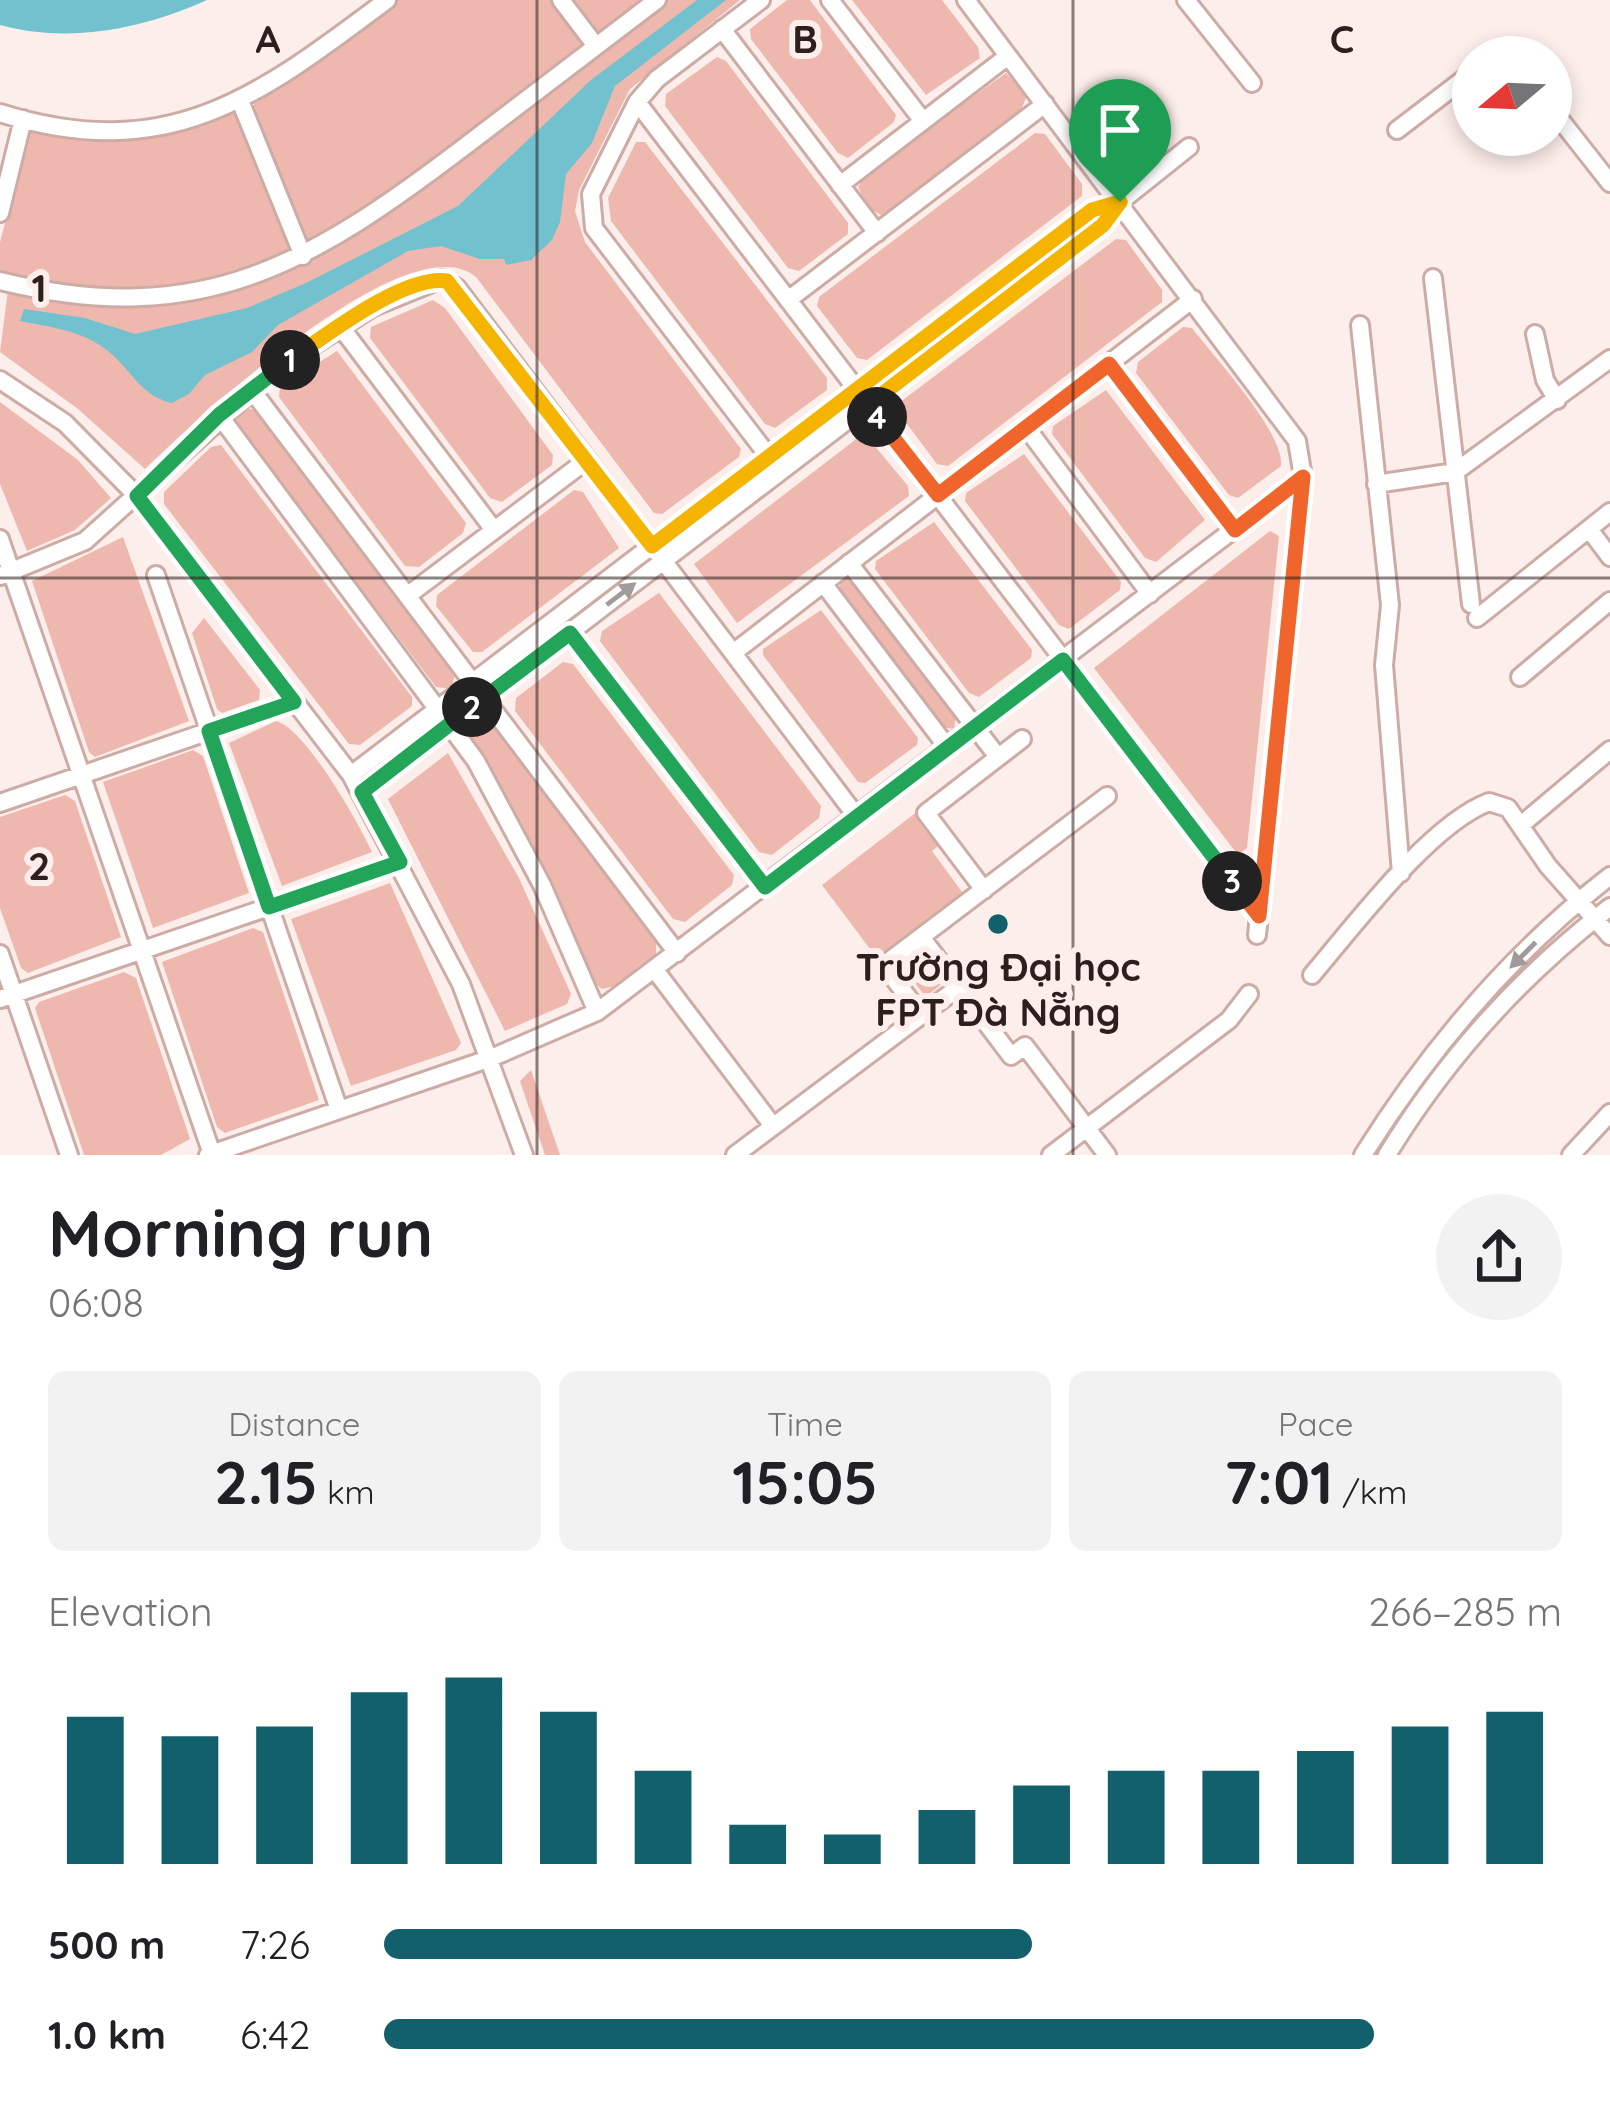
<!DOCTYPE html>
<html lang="en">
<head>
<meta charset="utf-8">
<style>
  :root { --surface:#fff; --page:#f2f2f2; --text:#202124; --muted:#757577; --accent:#12606b }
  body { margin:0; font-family:Quicksand,sans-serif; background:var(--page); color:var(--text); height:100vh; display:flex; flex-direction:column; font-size:45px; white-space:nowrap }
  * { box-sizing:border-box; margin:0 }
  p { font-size:39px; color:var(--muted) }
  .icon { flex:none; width:66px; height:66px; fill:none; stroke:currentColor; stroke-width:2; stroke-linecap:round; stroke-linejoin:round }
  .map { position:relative; height:1155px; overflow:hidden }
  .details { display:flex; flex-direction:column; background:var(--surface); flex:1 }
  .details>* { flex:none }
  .needle { width:78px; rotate:251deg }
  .fabs { position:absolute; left:1452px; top:36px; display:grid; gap:24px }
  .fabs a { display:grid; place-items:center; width:120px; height:120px; border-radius:50%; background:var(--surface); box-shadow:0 6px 18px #0003; font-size:60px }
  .pin { position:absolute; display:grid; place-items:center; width:102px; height:102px; color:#fff; margin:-123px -51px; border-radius:50% 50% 50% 0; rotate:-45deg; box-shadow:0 0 12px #0007 }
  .pin .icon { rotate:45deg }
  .km { position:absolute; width:60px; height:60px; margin:-30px; border-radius:50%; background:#222; color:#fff; font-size:33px; line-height:60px; text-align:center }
  .round { display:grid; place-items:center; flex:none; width:126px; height:126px; border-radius:63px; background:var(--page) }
  .head { display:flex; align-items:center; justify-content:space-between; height:204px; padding:0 48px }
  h1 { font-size:66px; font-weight:700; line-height:90px }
  .figures { display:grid; grid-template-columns:repeat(3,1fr); gap:18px; height:204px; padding:12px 48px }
  .figures div { display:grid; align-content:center; border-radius:18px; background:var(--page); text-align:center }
  .figures b { font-size:60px; font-weight:700 }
  .figures small { font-size:33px; font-weight:400 }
  .figures p { font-size:33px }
  .chart { height:336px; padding:24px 48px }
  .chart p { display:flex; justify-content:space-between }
  .chart svg { width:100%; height:216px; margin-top:12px; stroke:var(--accent); stroke-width:6 }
  ul { padding:0 48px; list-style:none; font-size:39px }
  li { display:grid; grid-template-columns:192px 144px 1fr; align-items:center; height:90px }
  li i { height:30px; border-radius:15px; background:var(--accent) }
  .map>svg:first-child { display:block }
</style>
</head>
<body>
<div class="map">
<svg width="1610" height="1155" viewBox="0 0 1610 1155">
  <rect width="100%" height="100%" fill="#fceeeb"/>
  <path fill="#eeb8ae" d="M 396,0 L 553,0 L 581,38 L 581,48 L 377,207 L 306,242 L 253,114 L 254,104 Z
    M 568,0 L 647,0 L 599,32 Z
    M 667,0 L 740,0 L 630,89 L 579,190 L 575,211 L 585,242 L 741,449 L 739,457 L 662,514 L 654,513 L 476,277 C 408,220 195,421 145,469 L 78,409 L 0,352 L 8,290 L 46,297 L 244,285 L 312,260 L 368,227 Z
    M 787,0 L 810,0 L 896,115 L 894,122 L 848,158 L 838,153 L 751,39 L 750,29 Z
    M 852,0 L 942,0 L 978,47 L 980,58 L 926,95 Z
    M 717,57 L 726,61 L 848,223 L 848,234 L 799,271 L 788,268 L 665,106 L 666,94 Z
    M 1006,73 L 1027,95 L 1020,113 L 890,213 L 881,215 L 867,207 L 858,187 L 867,173 Z
    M 235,113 L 291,251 C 188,296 109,294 0,274 L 0,242 L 30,131 L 192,125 Z
    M 1035,133 L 1045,134 L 1082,184 L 1082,196 L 867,360 L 857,358 L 817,306 L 819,297 Z
    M 636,142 L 645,142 L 827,378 L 827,390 L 775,428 L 765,424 L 611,221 L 608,198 Z
    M 1116,239 L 1126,240 L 1162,290 L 1162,302 L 948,466 L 937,464 L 898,412 L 899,403 Z
    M 433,300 L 445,308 L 553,455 L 552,465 L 502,502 L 490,498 L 370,338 L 371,327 Z
    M 1183,327 L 1192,328 C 1214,357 1285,433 1281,466 L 1238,498 L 1229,495 L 1136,373 L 1138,362 Z
    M 337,351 L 466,523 L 463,533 L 419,567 L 405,566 L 279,397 L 280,387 Z
    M 1106,390 L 1205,520 L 1156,562 L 1145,558 L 1052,434 L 1053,426 Z
    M 0,402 L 78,460 L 111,498 L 75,530 L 27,551 L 0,484 Z
    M 244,407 L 258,411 L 455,672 L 452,689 L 436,687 L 237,426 L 236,414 Z
    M 864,433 L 908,486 L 909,496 L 737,623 L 694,564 Z
    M 221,445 L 412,697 L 412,706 L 360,745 L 349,744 L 164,504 L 164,492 L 211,447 Z
    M 1024,454 L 1121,582 L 1120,590 L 1069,629 L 1059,625 L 965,501 L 966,493 Z
    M 574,490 L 583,492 L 619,548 L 482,652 L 473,652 L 436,606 L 437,595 Z
    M 934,522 L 1032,650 L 1031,658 L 979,697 L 969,693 L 875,569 L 876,561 Z
    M 1270,531 L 1279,536 L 1247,848 L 1238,855 L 1094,668 Z
    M 123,537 L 189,721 L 95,757 L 89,752 L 32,581 Z
    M 843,577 L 852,580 L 956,716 L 954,729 L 942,727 L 838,591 Z
    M 659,593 L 821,806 L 819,818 L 772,855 L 759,852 L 600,641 L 602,631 Z
    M 821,610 L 918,738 L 917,745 L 865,783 L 858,782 L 763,655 L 763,649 Z
    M 204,618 L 260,690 L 259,700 L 222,713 L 217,709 L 192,633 Z
    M 563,662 L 573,664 L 734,875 L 732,885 L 685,922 L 673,919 L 515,711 L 516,698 Z
    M 483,714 L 656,938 L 656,958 L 616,986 L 602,989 L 594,983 L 535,852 L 469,734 L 468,721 Z
    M 276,721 C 306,729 358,822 372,852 L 282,886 L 229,743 Z
    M 193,750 L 203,756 L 249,893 L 153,928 L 103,782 Z
    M 448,753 L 519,878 L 571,994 L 567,1004 L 505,1031 L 388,799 Z
    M 65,795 L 75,801 L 121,937 L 28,973 L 21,968 L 0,908 L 0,817 Z
    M 918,811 L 942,843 L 932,851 L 965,896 L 879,961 L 822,885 Z
    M 390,883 L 461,1043 L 456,1050 L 351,1086 L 291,919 Z
    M 253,928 L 263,932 L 319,1100 L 225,1133 L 217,1127 L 162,962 Z
    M 917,946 L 944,982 L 926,997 L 914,982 L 906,988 L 889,967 Z
    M 124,972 L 136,978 L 190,1139 L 161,1155 L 84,1155 L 35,1008 L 39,1002 Z
    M 531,1070 L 560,1155 L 545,1155 L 520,1081 Z"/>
  <path fill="#71c1ce" d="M 0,0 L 207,0 C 142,29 70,44 0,25 Z
    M 697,0 L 726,0 L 615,86 L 592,143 L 566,174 L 560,222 L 552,240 L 531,260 L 506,265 L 504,259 L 480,259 L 441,246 L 408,251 L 278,325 L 252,352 L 205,375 L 189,394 L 172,403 C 139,396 130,366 104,348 C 79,330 50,327 20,321 L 24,309 L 85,318 L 135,334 L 247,308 L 306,283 L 458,206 L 591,80 Z"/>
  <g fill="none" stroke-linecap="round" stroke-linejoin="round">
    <g stroke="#cdaca6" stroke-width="22">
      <path id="minor" d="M 561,0 L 596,46
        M 761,0 L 657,79 L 637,102 L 591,194 L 594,228 L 773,462
        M 830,0 L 923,121
        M 966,0 L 1297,441 L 1303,477 L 1257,935
        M 1186,0 L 1252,83
        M 722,29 L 877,233
        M 1492,57 L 1504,48 L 1511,57
        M 637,102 L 1259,916
        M 241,103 L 303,256
        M 1551,108 L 1610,183
        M 0,113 C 169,166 259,96 387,0
        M 1397,130 L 1473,72
        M 840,185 L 1008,56
        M 0,213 L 23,119
        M 1433,278 L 1471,604
        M 0,281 C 203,331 313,262 468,144 C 531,96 594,48 657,0
        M 788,300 L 1045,104
        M 1360,325 L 1390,605 L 1384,665 L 1401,873
        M 340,326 L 494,530
        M 1535,334 L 1545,380 L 1557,400
        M 1109,363 L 1235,530
        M 0,380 L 65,423 L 137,496 L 351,775 L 461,984 L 524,1155
        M 251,389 L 677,953
        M 219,415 L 476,761 L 542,885 L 597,1012
        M 1026,427 L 1150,594
        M 1376,484 L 1455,472 L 1610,359
        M 1589,529 L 1610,557
        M 0,539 L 212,1154
        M 849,563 L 998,757
        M 156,575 L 339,1110
        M 0,576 L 85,541 L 275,370 L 373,307 L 442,279 L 457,288 L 857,817
        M 823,583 L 948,748
        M 407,596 L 587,460
        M 1477,618 L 1610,512
        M 570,633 L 765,887
        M 733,653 L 1193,299
        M 1520,677 L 1610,601
        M 351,775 L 1092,210 L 1119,202
        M 361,792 L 1103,225 L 1120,202 L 1189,147
        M 0,803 L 294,702
        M 1521,825 L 1610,750
        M 984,890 L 926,813 L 1022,739
        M 921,937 L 959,987
        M 0,954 L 69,1155
        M 655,970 L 773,1126
        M 1312,975 C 1353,927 1430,824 1489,802 L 1508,808 L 1548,866 L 1610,936
        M 0,999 L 400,862
        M 921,1015 L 884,965 L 1107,796
        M 208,1155 L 491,1058 L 597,1012 L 1303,477
        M 735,1155 L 959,987 L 1011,1056 L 1025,1046 L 1107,1155
        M 1051,1155 L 1229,1020 L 1249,994
        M 1363,1155 C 1429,1050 1511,953 1610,876
        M 1387,1155 C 1445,1060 1522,975 1610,907
        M 1571,1155 L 1610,1113"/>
    </g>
    <use href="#minor" stroke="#fff" stroke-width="16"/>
  </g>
  <defs><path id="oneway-solid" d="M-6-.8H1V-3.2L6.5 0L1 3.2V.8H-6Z" transform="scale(3)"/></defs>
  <g fill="#a09a99">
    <use href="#oneway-solid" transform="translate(621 594) rotate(-37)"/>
    <use href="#oneway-solid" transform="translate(1523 955) rotate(135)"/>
  </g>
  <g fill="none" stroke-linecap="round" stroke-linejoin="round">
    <g stroke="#fff" stroke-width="24">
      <path id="split-1" d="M 290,360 C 325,336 405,274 447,281 L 652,546 L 1092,210 L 1120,202"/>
    </g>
    <g stroke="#fff" stroke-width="24">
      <path id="split-2" d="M 290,360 L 219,415 L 137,496 L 294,702 L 209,731 L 269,907 L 400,862 L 362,792 L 472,707"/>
    </g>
    <g stroke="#fff" stroke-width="24">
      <path id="split-3" d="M 472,707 L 570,633 L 765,887 L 1063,660 L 1232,881"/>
    </g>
    <g stroke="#fff" stroke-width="24">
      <path id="split-4" d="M 877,417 L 938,495 L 1109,364 L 1235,530 L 1303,477 L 1259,916 L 1232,881"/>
    </g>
    <g stroke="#fff" stroke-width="24">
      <path id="split-5" d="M 877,417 L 868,405 L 1103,225 L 1120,202"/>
    </g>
    <use href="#split-1" stroke="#f5b400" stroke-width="15"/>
    <use href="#split-2" stroke="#22a559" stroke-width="15"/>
    <use href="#split-3" stroke="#22a559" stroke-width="15"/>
    <use href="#split-4" stroke="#f0652b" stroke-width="15"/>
    <use href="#split-5" stroke="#f5b400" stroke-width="15"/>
  </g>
  <path fill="none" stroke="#2c1f1d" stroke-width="3" stroke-opacity="0.55" d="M 537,0 L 537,1155M 1073,0 L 1073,1155M 0,578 L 1610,578"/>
  <circle fill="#12606b" stroke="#fceeeb" stroke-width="4.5" cx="998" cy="924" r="12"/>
  <g text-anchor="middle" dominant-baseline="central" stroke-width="12" stroke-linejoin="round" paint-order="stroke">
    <g font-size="39" font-weight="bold" fill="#2c1f1d" stroke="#fceeeb">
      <text x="998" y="966">Trường Đại học<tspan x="998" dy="45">FPT Đà Nẵng</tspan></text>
    </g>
  </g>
  <g font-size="39" text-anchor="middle" font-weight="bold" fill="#2c1f1d" stroke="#fceeeb" stroke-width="12" stroke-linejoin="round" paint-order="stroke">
    <text x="268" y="53">A</text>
    <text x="805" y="53">B</text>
    <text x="1342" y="53">C</text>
    <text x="39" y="302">1</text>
    <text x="39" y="880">2</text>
  </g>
</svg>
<div class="fabs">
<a><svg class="needle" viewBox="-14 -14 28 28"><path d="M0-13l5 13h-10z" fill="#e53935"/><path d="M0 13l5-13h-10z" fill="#757577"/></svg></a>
</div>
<div class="pin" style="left:1120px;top:202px;background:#1e9e55"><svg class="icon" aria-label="arrive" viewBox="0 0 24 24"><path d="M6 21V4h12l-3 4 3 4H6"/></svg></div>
<b class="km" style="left:290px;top:360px">1</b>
<b class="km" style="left:472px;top:707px">2</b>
<b class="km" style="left:1232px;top:881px">3</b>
<b class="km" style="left:877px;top:417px">4</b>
</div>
<section class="details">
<div class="head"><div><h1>Morning run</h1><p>06:08</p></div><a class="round"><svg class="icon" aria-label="share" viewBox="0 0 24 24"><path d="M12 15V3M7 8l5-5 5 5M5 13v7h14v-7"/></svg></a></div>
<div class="figures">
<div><p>Distance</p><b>2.15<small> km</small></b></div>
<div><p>Time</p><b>15:05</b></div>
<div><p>Pace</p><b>7:01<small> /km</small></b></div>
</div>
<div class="chart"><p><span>Elevation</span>266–285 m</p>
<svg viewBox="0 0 160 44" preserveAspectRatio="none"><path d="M5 44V14M15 44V18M25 44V16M35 44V9M45 44V6M55 44V13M65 44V25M75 44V36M85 44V38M95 44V33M105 44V28M115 44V25M125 44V25M135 44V21M145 44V16M155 44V13"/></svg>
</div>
<ul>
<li><b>500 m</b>7:26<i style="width:55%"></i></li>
<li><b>1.0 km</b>6:42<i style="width:84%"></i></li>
</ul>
</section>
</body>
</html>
